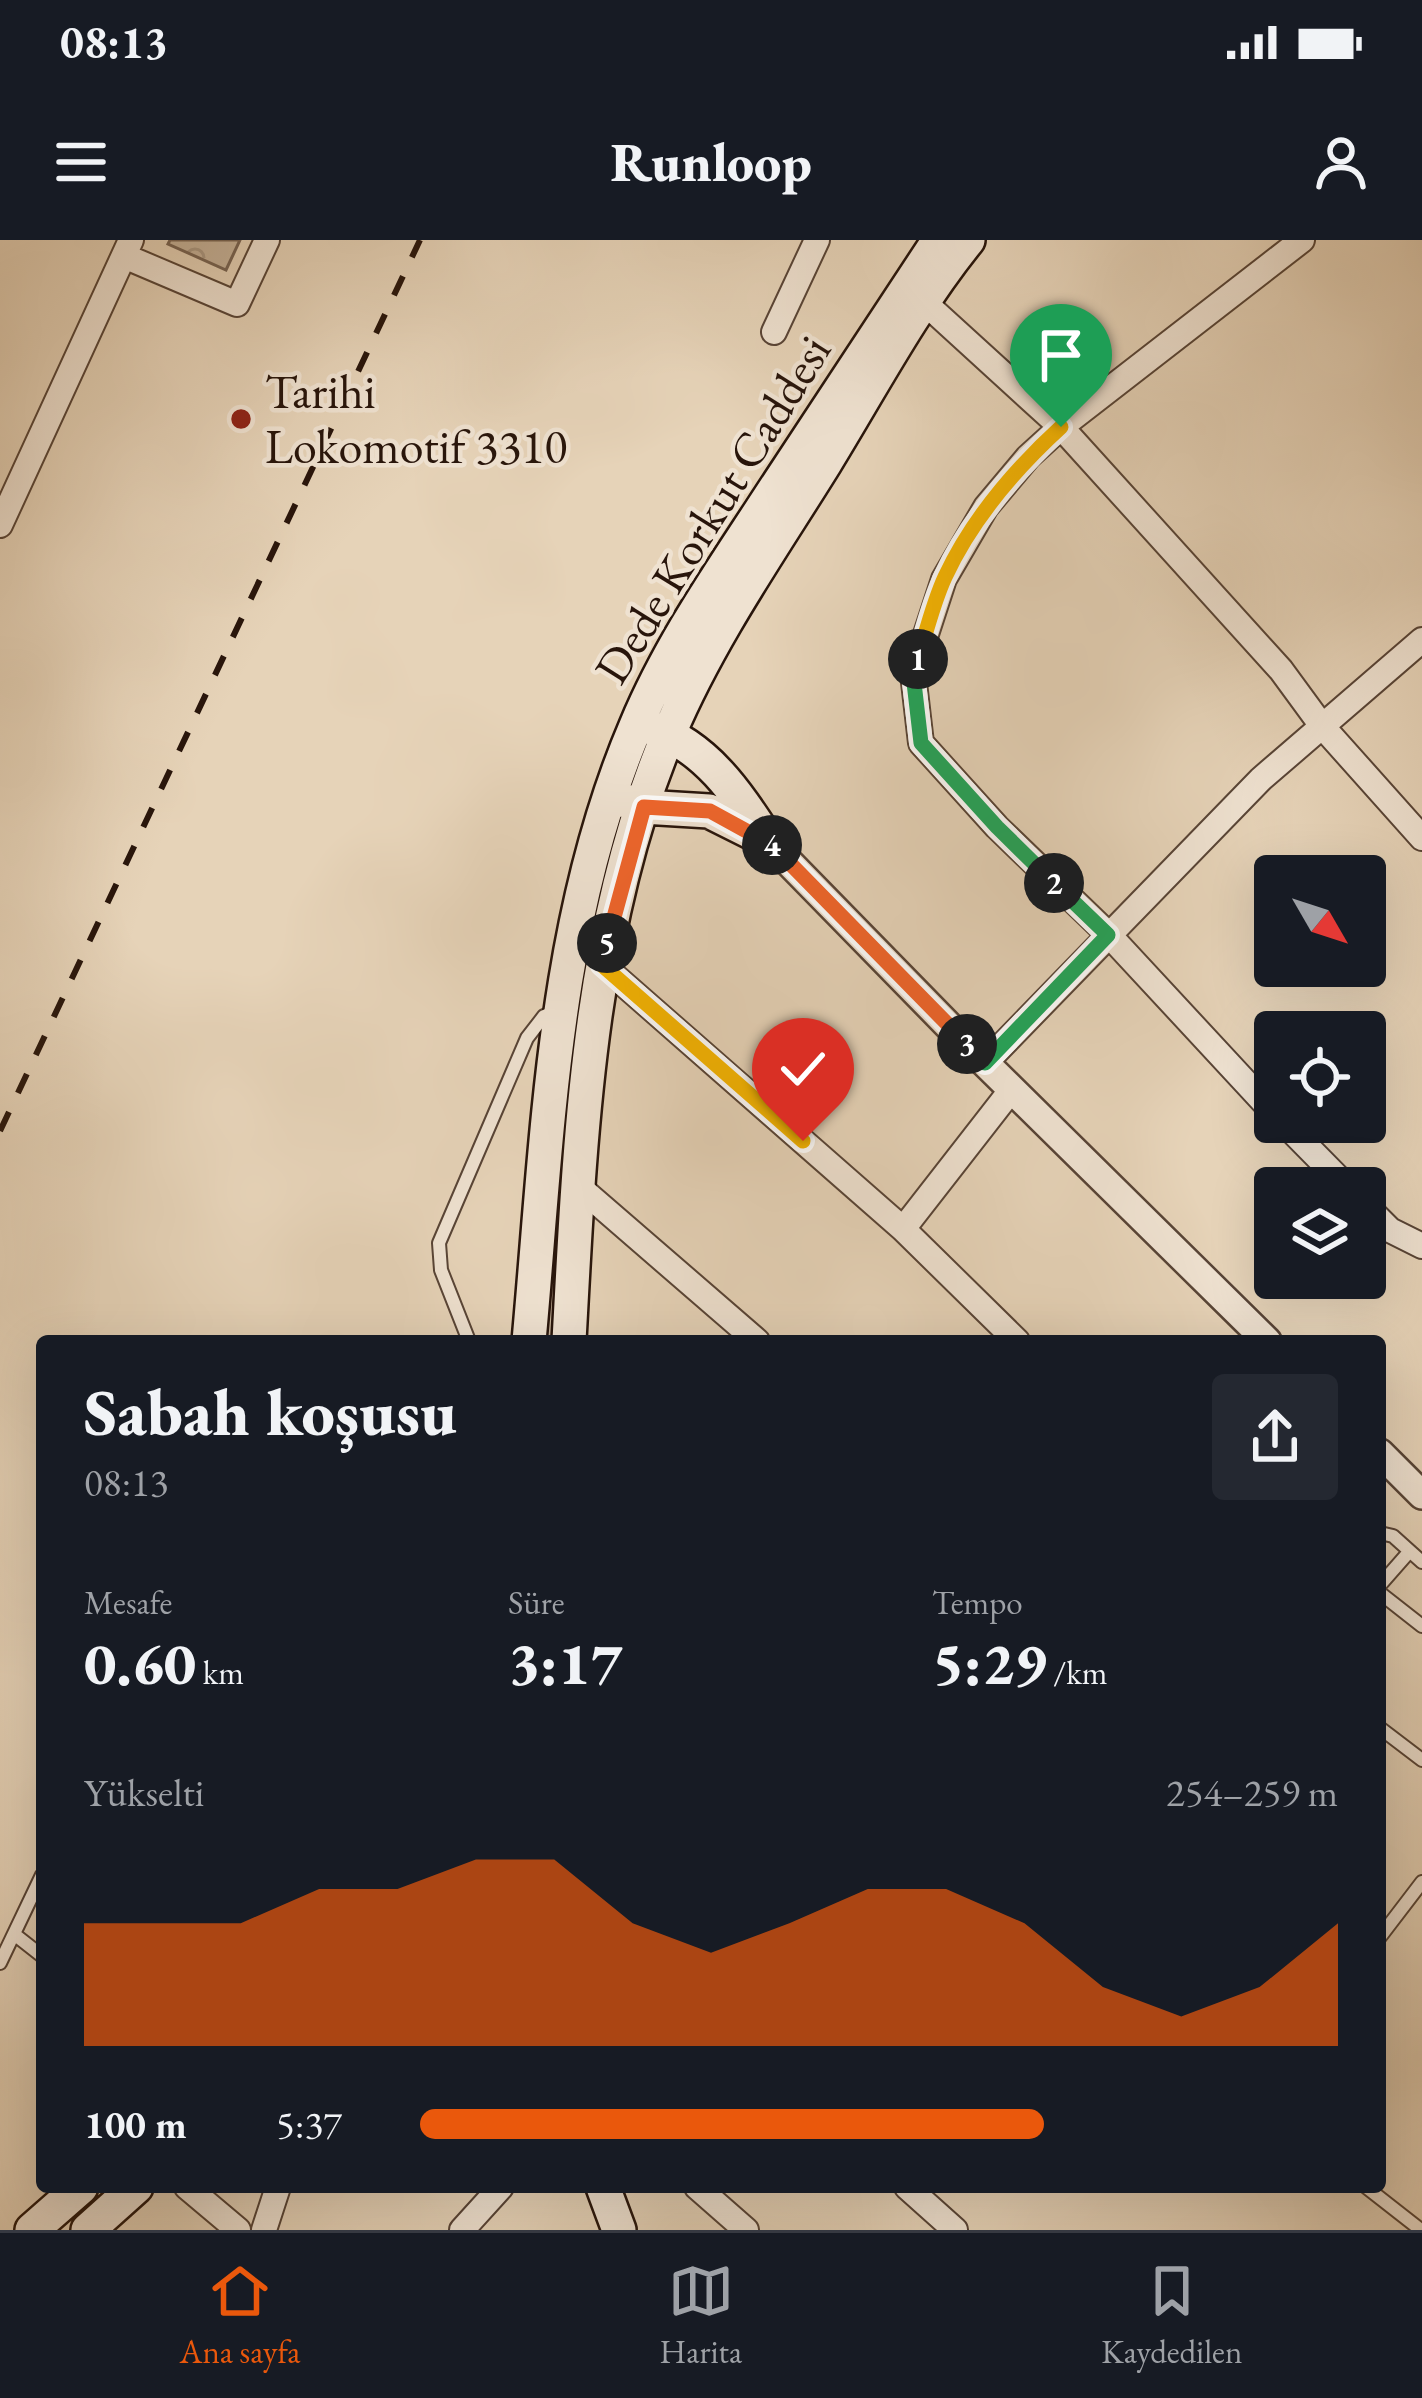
<!DOCTYPE html>
<html lang="tr">
<head>
<meta charset="utf-8">
<style>
  :root { --surface:#171b24; --page:#242831; --text:#f1f3f6; --muted:#9ea1a6; --line:#363941; --accent:#ea580c }
  body { margin:0; font-family:"EB Garamond",serif; background:var(--page); color:var(--text); height:100vh; display:flex; flex-direction:column; font-size:45px; white-space:nowrap }
  * { box-sizing:border-box; margin:0 }
  p { font-size:39px; color:var(--muted) }
  .icon { flex:none; width:66px; height:66px; fill:none; stroke:currentColor; stroke-width:2; stroke-linecap:round; stroke-linejoin:round }
  .map { position:relative; flex:1; overflow:hidden }
  .side { position:absolute; left:36px; top:1095px; width:1350px; height:858px; display:flex; flex-direction:column; background:var(--surface); border-radius:12px; box-shadow:0 12px 48px #0002 }
  .side>* { flex:none }
  .needle { width:78px; rotate:129deg }
  .fabs { position:absolute; left:1254px; top:615px; display:grid; gap:24px }
  .fabs a { display:grid; place-items:center; width:132px; height:132px; border-radius:12px; background:var(--surface); box-shadow:0 12px 48px #0002; font-size:60px }
  .pin { position:absolute; display:grid; place-items:center; width:102px; height:102px; color:#fff; margin:-123px -51px; border-radius:50% 50% 50% 0; rotate:-45deg; box-shadow:0 0 12px #0007 }
  .pin .icon { rotate:45deg }
  .km { position:absolute; width:60px; height:60px; margin:-30px; border-radius:50%; background:#222; color:#fff; font-size:33px; line-height:60px; text-align:center }
  .round { display:grid; place-items:center; flex:none; width:126px; height:126px; border-radius:12px; background:var(--page) }
  .summary { display:flex; align-items:center; justify-content:space-between; height:204px; padding:0 48px }
  h1 { font-size:66px; font-weight:800; line-height:90px }
  .stats { display:grid; grid-template-columns:repeat(3,1fr); gap:18px; height:204px; padding:12px 48px }
  .stats div { display:grid; align-content:center }
  .stats b { font-size:60px; font-weight:800 }
  .stats small { font-size:33px; font-weight:400 }
  .stats p { font-size:33px }
  .chart { height:336px; padding:24px 48px }
  .chart p { display:flex; justify-content:space-between }
  .chart svg { width:100%; height:216px; margin-top:12px; fill:var(--accent); opacity:.7 }
  ul { padding:0 48px; list-style:none; font-size:39px }
  li { display:grid; grid-template-columns:192px 144px 1fr; align-items:center; height:90px }
  li i { height:30px; border-radius:15px; background:var(--accent) }
  .status { display:flex; justify-content:space-between; align-items:center; height:84px; padding:0 60px; background:var(--surface); direction:ltr }
  .status svg { height:33px; fill:currentColor }
  header { display:flex; justify-content:space-between; align-items:center; height:156px; padding:0 48px; background:var(--surface); font-size:54px; font-weight:800 }
  .dock { display:flex; justify-content:space-around; align-items:center; height:168px; border-top:3px solid var(--line); background:var(--surface); font-size:33px; color:var(--muted) }
  .dock a { display:grid; justify-items:center; gap:6px }
  .dock .current { color:var(--accent) }
  .map>svg:first-child { display:block }
</style>
</head>
<body>
<div class="status"><b>08:13</b><svg viewBox="0 0 49 12"><path d="M0 12V9h3v3zM5 12V6h3v6zM10 12V3h3v9zM15 12V0h3v12zM26 1h20v11H26zM47 4h2v5h-2z"/></svg></div>
<header><svg class="icon" aria-label="menu" viewBox="0 0 24 24"><path d="M4 6h16M4 12h16M4 18h16"/></svg>Runloop<svg class="icon" aria-label="person" viewBox="0 0 24 24"><circle cx="12" cy="8" r="4"/><path d="M4 21q1-7 8-7t8 7"/></svg></header>
<div class="map">
<svg width="1422" height="1990" viewBox="0 0 1422 1990">
  <defs>
    <pattern id="grass-tufts" width="24" height="20" patternUnits="userSpaceOnUse" patternTransform="scale(3)"><rect width="24" height="20" fill="#c6b39b"/><path d="M3 7l-1-3M5 7V3M7 7l1-3M15 17l-1-3M17 17v-4M19 17l1-3" fill="none" stroke="#aa9984"/></pattern>
    <pattern id="park-crowns" width="20" height="18" patternUnits="userSpaceOnUse" patternTransform="scale(3)"><rect width="20" height="18" fill="#c6b39b"/><path d="M2 6a3 3 0 1 1 6 0M12 15a3 3 0 1 1 6 0" fill="none" stroke="#aa9984"/></pattern>
  </defs>
  <rect width="100%" height="100%" fill="#e6d3b8"/>
  <filter id="stains"><feTurbulence type="fractalNoise" baseFrequency=".00167" numOctaves="4"/><feColorMatrix values="0 0 0 0 .2 0 0 0 0 .09 0 0 0 0 .02 0 0 0 .5 -.17"/></filter>
  <radialGradient id="worn" r=".72"><stop offset=".6" stop-color="#630" stop-opacity="0"/><stop offset="1" stop-color="#630" stop-opacity=".3"/></radialGradient>
  <path fill="url(#grass-tufts)" stroke="#776453" stroke-width="3" d="M 618,572 L 628,575 L 574,827 L 552,1101 L 542,1101 L 575,748 Z"/>
  <path fill="url(#park-crowns)" stroke="#776453" stroke-width="3" d="M 170,0 L 240,0 L 226,30 L 168,4 Z"/>
  <g fill="none" stroke-linecap="round" stroke-linejoin="round">
    <g stroke="#584436" stroke-width="16">
      <path id="service" d="M 469,1101 L 441,1030 L 439,1003 L 527,798 L 544,776 L 554,772
        M 1380,1293 L 1393,1296 L 1422,1322
        M 1380,1345 L 1409,1312
        M 1380,1353 L 1422,1386
        M 1380,1488 L 1422,1520
        M 14,1694 L 42,1716
        M 1380,1697 L 1422,1642
        M 0,1723 L 42,1635
        M 1366,1947 L 1421,1990"/>
    </g>
    <g stroke="#584436" stroke-width="28">
      <path id="minor" d="M 124,16 L 237,64 L 267,0
        M 924,62 L 1061,187 L 1281,430 L 1322,486 L 1422,598
        M 774,92 L 817,0
        M 0,285 L 131,0
        M 602,725 L 903,989 L 1017,1101
        M 985,823 L 1261,539 L 1422,400
        M 1275,874 L 1109,695 L 997,587 L 921,503 L 913,434 L 944,339 L 986,267 L 1028,217 L 1061,187 L 1302,0
        M 1283,882 L 1348,948
        M 578,946 L 757,1101
        M 1365,965 L 1390,990 L 1422,1006
        M 903,989 L 1012,849
        M 187,1947 L 238,1990
        M 697,1947 L 746,1990
        M 907,1947 L 955,1990
        M 264,1990 L 278,1947
        M 462,1990 L 501,1947"/>
    </g>
    <g stroke="#584436" stroke-width="32">
      <path id="tertiary" d="M 768,601 L 985,823 L 1267,1101
        M 1380,1213 L 1422,1255"/>
    </g>
    <g stroke="#28150b" stroke-width="38">
      <path id="secondary" d="M 652,488 C 708,508 737,554 768,601
        M 623,560 L 643,567 L 709,571 L 767,600
        M 529,1101 C 548,894 553,680 636,486 C 670,404 721,332 769,258 C 826,172 882,86 939,0
        M 569,1101 C 580,897 588,683 670,491 C 710,397 771,310 825,223 C 871,148 913,68 968,0
        M 603,1947 L 619,1990
        M 32,1990 L 81,1947
        M 88,1990 L 136,1947"/>
    </g>
    <use href="#service" stroke="#efe2d1" stroke-width="12"/>
    <use href="#minor" stroke="#efe2d1" stroke-width="24"/>
    <use href="#tertiary" stroke="#efe2d1" stroke-width="27"/>
    <use href="#secondary" stroke="#efe2d1" stroke-width="33"/>
    <path stroke="#28150b" stroke-width="6" stroke-dasharray="21 21" stroke-linecap="butt" d="M 0,891 L 420,0"/>
  </g>
  <g fill="none" stroke-linecap="round" stroke-linejoin="round">
    <g stroke="#fff" stroke-width="24">
      <path id="split-1" d="M 918,419 C 926,393 933,363 945,337 C 972,279 1014,230 1061,187"/>
    </g>
    <g stroke="#fff" stroke-width="24">
      <path id="split-2" d="M 918,419 L 913,434 L 921,503 L 997,587 L 1054,643"/>
    </g>
    <g stroke="#fff" stroke-width="24">
      <path id="split-3" d="M 967,804 L 985,823 L 1108,695 L 1054,643"/>
    </g>
    <g stroke="#fff" stroke-width="24">
      <path id="split-4" d="M 772,605 L 967,804"/>
    </g>
    <g stroke="#fff" stroke-width="24">
      <path id="split-5" d="M 607,703 L 644,567 L 710,571 L 772,605"/>
    </g>
    <g stroke="#fff" stroke-width="24">
      <path id="split-6" d="M 607,703 L 602,725 L 803,901"/>
    </g>
    <use href="#split-1" stroke="#f5b400" stroke-width="15"/>
    <use href="#split-2" stroke="#22a559" stroke-width="15"/>
    <use href="#split-3" stroke="#22a559" stroke-width="15"/>
    <use href="#split-4" stroke="#f0652b" stroke-width="15"/>
    <use href="#split-5" stroke="#f0652b" stroke-width="15"/>
    <use href="#split-6" stroke="#f5b400" stroke-width="15"/>
  </g>
  <circle fill="#8f2418" stroke="#efe2d1" stroke-width="4.5" cx="241" cy="179" r="12"/>
  <g text-anchor="middle" dominant-baseline="central" stroke-width="9" stroke-linejoin="round" paint-order="stroke">
    <g font-size="48" fill="#28150b" stroke="#efe2d1" text-anchor="start">
      <text x="265" y="151">Tarihi<tspan x="265" dy="55">Lokomotif 3310</tspan></text>
    </g>
    <g font-size="48" fill="#28150b" stroke="#efe2d1">
      <text transform="translate(712 269) rotate(-58)">Dede Korkut Caddesi</text>
    </g>
  </g>
  <rect width="100%" height="100%" filter="url(#stains)"/>
  <rect width="100%" height="100%" fill="url(#worn)"/>
</svg>
<div class="fabs">
<a><svg class="needle" viewBox="-14 -14 28 28"><path d="M0-13l5 13h-10z" fill="#e53935"/><path d="M0 13l5-13h-10z" fill="#9ea1a6"/></svg></a>
<a><svg class="icon" aria-label="locate" viewBox="0 0 24 24"><circle cx="12" cy="12" r="6"/><path d="M12 2v4M12 18v4M2 12h4M18 12h4"/></svg></a>
<a><svg class="icon" aria-label="layers" viewBox="0 0 24 24"><path d="M12 4l9 5-9 5-9-5zM3 14l9 5 9-5"/></svg></a>
</div>
<div class="pin" style="left:1061px;top:187px;background:#1e9e55"><svg class="icon" aria-label="arrive" viewBox="0 0 24 24"><path d="M6 21V4h12l-3 4 3 4H6"/></svg></div>
<div class="pin" style="left:803px;top:901px;background:#d93025"><svg class="icon" aria-label="check" viewBox="0 0 24 24"><path d="M5 12l5 5 9-10"/></svg></div>
<b class="km" style="left:918px;top:419px">1</b>
<b class="km" style="left:1054px;top:643px">2</b>
<b class="km" style="left:967px;top:804px">3</b>
<b class="km" style="left:772px;top:605px">4</b>
<b class="km" style="left:607px;top:703px">5</b>
<section class="side">
<div class="summary"><div><h1>Sabah koşusu</h1><p>08:13</p></div><a class="round"><svg class="icon" aria-label="share" viewBox="0 0 24 24"><path d="M12 15V3M7 8l5-5 5 5M5 13v7h14v-7"/></svg></a></div>
<div class="stats">
<div><p>Mesafe</p><b>0.60<small> km</small></b></div>
<div><p>Süre</p><b>3:17</b></div>
<div><p>Tempo</p><b>5:29<small> /km</small></b></div>
</div>
<div class="chart"><p><span>Yükselti</span>254–259 m</p>
<svg viewBox="0 0 160 44" preserveAspectRatio="none"><path d="M0 44V19L10 19L20 19L30 12L40 12L50 6L60 6L70 19L80 25L90 19L100 12L110 12L120 19L130 32L140 38L150 32L160 19V44z"/></svg>
</div>
<ul>
<li><b>100 m</b>5:37<i style="width:68%"></i></li>
</ul>
</section>
</div>
<nav class="dock">
<a class="current"><svg class="icon" aria-label="home" viewBox="0 0 24 24"><path d="M3 11l9-7 9 7M6 9v11h12V9"/></svg>Ana sayfa</a>
<a><svg class="icon" aria-label="map" viewBox="0 0 24 24"><path d="M3 6l6-2 6 2 6-2v14l-6 2-6-2-6 2zM9 4v14M15 6v14"/></svg>Harita</a>
<a><svg class="icon" aria-label="saved" viewBox="0 0 24 24"><path d="M7 4h10v16l-5-4-5 4z"/></svg>Kaydedilen</a>
</nav>
</body>
</html>
